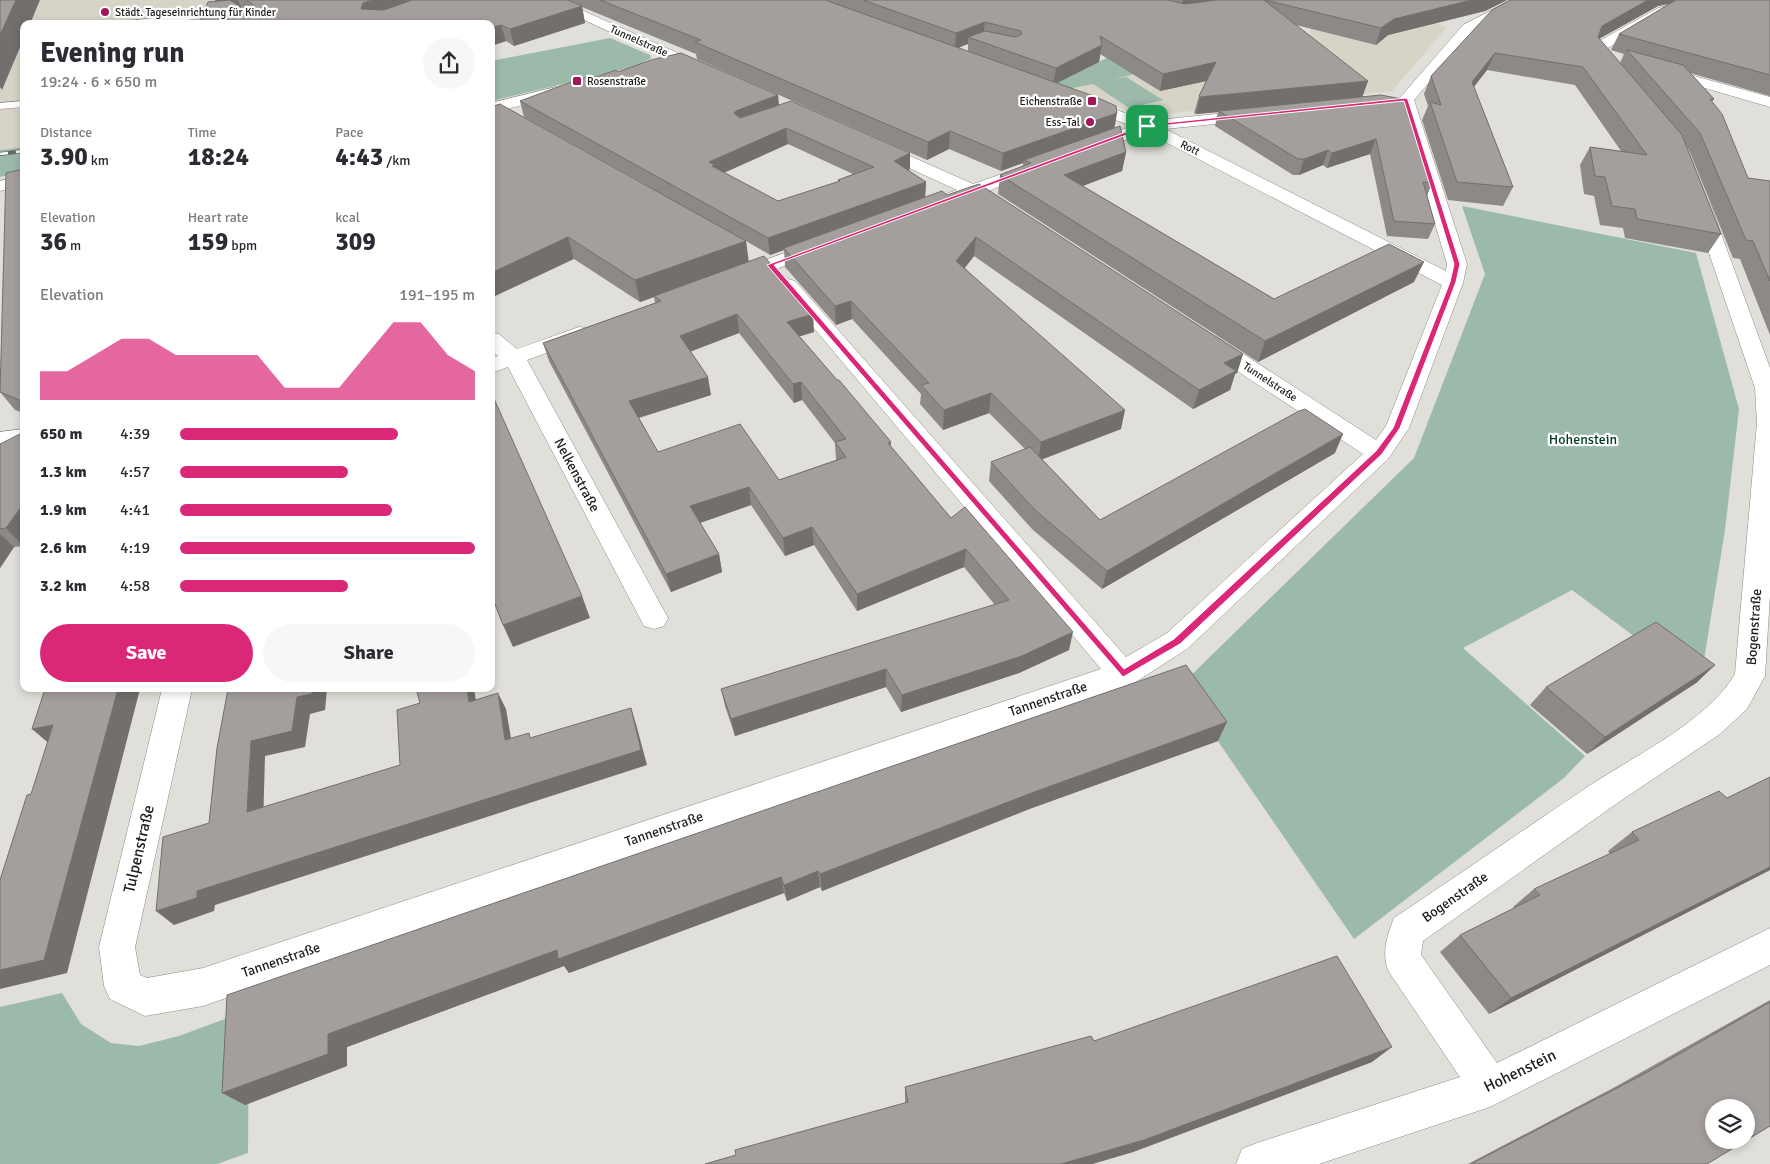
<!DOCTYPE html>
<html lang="en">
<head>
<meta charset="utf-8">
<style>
  :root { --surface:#fff; --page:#f7f7f7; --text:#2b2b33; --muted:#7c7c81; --accent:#db2777 }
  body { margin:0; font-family:Signika,sans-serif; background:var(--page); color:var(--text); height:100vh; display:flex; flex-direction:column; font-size:19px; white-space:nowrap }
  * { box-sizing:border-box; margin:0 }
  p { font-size:16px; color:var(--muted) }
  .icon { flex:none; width:28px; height:28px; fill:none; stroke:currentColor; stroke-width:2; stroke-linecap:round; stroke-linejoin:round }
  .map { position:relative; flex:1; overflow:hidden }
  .details { position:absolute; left:20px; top:20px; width:475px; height:672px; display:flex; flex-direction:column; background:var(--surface); border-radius:10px; box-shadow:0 2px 8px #0003 }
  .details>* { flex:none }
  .fabs { position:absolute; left:1705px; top:1099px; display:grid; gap:10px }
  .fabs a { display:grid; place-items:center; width:50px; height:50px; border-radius:50%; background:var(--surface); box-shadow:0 2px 8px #0003; font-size:25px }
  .pin { position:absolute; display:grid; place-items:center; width:42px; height:42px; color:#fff; margin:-21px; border-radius:10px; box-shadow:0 2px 8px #0006 }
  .round { display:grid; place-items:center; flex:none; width:52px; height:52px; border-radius:26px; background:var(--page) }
  .head { display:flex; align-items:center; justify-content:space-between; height:85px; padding:0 20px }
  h1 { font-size:28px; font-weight:800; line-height:38px }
  .stats { display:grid; grid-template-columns:repeat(3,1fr); gap:8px; height:85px; padding:5px 20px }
  .stats div { display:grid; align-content:center }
  .stats b { font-size:25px; font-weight:800 }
  .stats small { font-size:14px; font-weight:400 }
  .stats p { font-size:14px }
  .chart { height:140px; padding:10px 20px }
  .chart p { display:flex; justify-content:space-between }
  .chart svg { width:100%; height:90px; margin-top:5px; fill:var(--accent); opacity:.7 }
  .action { display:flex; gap:10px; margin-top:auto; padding:10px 20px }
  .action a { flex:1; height:58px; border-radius:30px; background:var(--accent); color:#fff; font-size:20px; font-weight:800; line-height:58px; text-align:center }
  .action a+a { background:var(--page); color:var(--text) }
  ul { padding:0 20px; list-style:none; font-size:16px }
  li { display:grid; grid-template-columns:80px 60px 1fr; align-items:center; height:38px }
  li i { height:12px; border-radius:6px; background:var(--accent) }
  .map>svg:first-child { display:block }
</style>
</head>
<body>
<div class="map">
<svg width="1770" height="1164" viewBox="0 0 1770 1164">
  <rect width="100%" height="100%" fill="#e0dfd9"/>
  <path fill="#d7d4c7" d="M 0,0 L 262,0 L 308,24 L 24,24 L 24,147 L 0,150 Z
    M 1311,8 L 1410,16 L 1447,27 L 1392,91 L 1143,116 L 1068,89 L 1310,34 Z"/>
  <path fill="#9cbaaa" d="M 610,38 L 650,55 L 651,58 L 634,67 L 491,101 L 491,61 Z
    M 1135,44 L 1192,60 L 1114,79 L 1126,77 L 1163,100 L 1129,108 L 1093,84 L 1068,89 L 1054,84 Z
    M 24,147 L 24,171 L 0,177 L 0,150 Z
    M 1462,206 L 1696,253 L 1739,409 L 1725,530 L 1702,672 L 1697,683 L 1572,590 L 1463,648 L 1585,756 L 1564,778 L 1354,939 L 1180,686 L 1414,458 L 1485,274 Z
    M 62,993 L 81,1024 L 111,1043 L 139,1046 L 179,1036 L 249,1010 L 248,1153 L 217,1164 L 0,1164 L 0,1007 Z"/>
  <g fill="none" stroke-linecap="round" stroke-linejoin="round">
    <g stroke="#8d8b86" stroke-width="1">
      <path id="lane" d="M 240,8 L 261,24 L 249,24 L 250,22 L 238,14 L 153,24 L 124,24 L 128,21 Z
        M 24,101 L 24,107 L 0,109 L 0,103 Z"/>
    </g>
    <g stroke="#8d8b86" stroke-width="1">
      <path id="street" d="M 541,0 L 559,0 L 709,67 L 711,70 L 704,74 L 699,73 Z
        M 1511,0 L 1528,0 L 1473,31 L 1414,100 L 1467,264 L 1463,283 L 1409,428 L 1388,459 L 1187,649 L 1134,683 L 203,1006 L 145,1016 L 110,999 L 104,986 L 99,947 L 162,689 L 192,689 L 135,947 L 140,975 L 147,978 L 203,968 L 1101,669 L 781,289 L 778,285 L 781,281 L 788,279 L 795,281 L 1126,657 L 1167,633 L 1363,454 L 1201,347 L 1198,342 L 1201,337 L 1209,336 L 1217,337 L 1376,440 L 1386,426 L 1442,285 L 1146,132 L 1093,152 L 1081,152 L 1079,148 L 1081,144 L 1132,126 L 1076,106 L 1074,103 L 1082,98 L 1148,121 L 1255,110 L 1261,112 L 1263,115 L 1261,118 L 1255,120 L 1165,129 L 1446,271 L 1447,264 L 1398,100 L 1463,25 Z
        M 1696,0 L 1722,0 L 1720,3 L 1667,14 L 1606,49 L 1605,52 L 1624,73 L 1621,76 L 1611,76 L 1591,53 L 1594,44 L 1658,8 Z
        M 1662,67 L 1770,97 L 1770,107 L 1657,74 L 1655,71 Z
        M 556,87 L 564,92 L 561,95 L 491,113 L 491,103 Z
        M 876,141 L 973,184 L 1033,163 L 1039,164 L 1042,168 L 1039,172 L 988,191 L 992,195 L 989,199 C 982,201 976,196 970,197 C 960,199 953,206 943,203 L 940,199 L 943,195 L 957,190 L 870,150 L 868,146 L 870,142 Z
        M 24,175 L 24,185 L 0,191 L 0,181 Z
        M 1702,201 L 1708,202 L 1711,206 L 1770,368 L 1770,595 L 1765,676 L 1747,709 L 1720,734 L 1616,804 L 1423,941 L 1421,955 L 1497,1063 L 1770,928 L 1770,965 L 1490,1107 L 1319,1164 L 1236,1164 L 1242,1149 L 1257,1143 L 1460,1077 L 1389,972 C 1381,954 1387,936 1394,918 C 1460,874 1526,828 1592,784 C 1638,754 1707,721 1735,674 L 1757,423 L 1755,388 L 1693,206 L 1696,202 Z
        M 819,241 L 826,243 L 829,247 L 826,251 L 742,281 L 735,283 L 728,281 L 725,277 L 728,273 Z
        M 579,327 L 587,328 L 590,333 L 587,338 L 527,360 L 668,618 L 664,626 L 654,629 L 644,626 L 508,367 L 491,373 L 491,358 L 498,356 L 491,350 L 491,333 L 499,334 L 517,349 Z
        M 24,429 L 24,445 L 0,448 L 0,432 Z"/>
    </g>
    <use href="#lane" fill="#fff" fill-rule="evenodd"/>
    <use href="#street" fill="#fff" fill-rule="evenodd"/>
    <g stroke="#686864" stroke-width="4">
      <path id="rail" d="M 0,154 L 24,151"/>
    </g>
    <use href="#rail" stroke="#fff" stroke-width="2.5" stroke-dasharray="8" stroke-linecap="butt"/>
  </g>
  <path fill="#8d8986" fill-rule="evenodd" d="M 215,0 L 1507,0 L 1485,11 L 1388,35 L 1376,45 L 1296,25 L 1362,97 L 1432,183 L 1427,196 L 1435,224 L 1428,239 L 1387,236 L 1370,154 L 1327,168 L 1323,165 L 1299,175 L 1293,175 L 1215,126 L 1218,112 L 1196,114 L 1194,113 L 1199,96 L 1206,81 L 1160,91 L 1100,54 L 1099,62 L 1057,83 L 1114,128 L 1126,152 L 1122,171 L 1083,186 L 1274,299 L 1414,282 L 1258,362 L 998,194 L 1000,175 L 1023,166 L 1023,163 L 1001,171 L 949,149 L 927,160 L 697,59 L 696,54 L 582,7 L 585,23 L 514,46 L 506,41 L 491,46 L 491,24 L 199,24 L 216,1 ZM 968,44 L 968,51 L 959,48 L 964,45 Z
    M 1510,0 L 1770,0 L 1770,96 L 1690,73 L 1714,99 L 1712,102 L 1748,178 L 1770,182 L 1770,335 L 1740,259 L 1733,258 L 1689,150 L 1686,145 L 1721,234 L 1708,253 L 1625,238 L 1623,228 L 1600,225 L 1594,196 L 1584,194 L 1580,165 L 1590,147 L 1621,151 L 1575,85 L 1487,70 L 1474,87 L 1513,187 L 1503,206 L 1448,200 L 1422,120 L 1428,106 L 1424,94 L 1431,76 ZM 1670,4 L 1619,34 L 1611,50 L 1624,54 L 1620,63 L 1599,39 L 1658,6 Z
    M 618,72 L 778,95 L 779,105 L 910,169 L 908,170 L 926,182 L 925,197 L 947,195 L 1243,354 L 1237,373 L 1235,374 L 1230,390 L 1193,409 L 974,256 L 965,268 L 1121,429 L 1042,459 L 1100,520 L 1335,453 L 1102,589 L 1032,529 L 989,481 L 991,462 L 1025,449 L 989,413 L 943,430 L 920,404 L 921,394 L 852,319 L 836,325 L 785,267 L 784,250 L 770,255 L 746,241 L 748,262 L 814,332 L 799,336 L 837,380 L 891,442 L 891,447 L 951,518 L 1069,650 L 1019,673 L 901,712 L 886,687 L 735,736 L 725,706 L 721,689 L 995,605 L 964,567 L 857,611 L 814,545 L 785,556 L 751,505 L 700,523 L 719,554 L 722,572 L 671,592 L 549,361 L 543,343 L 655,303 L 654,297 L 640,302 L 574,259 L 491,107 L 655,190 L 524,117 L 520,101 L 599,76 ZM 788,144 L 853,174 L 838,180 L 838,182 L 778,201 L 724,173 ZM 739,333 L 794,403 L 802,400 L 835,443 L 836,460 L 779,480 L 658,452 L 639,418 L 711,395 L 690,352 Z
    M 24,169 L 24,413 L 15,410 L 0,392 Z
    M 0,444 L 23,546 L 14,547 L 0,568 Z
    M 1715,665 L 1696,683 L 1587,754 L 1530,705 L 1546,687 Z
    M 1218,741 L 1032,808 L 822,891 L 820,887 L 787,901 L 784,893 L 569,973 L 564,966 L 347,1047 L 347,1066 L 245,1105 L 227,995 Z
    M 1770,777 L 1770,870 L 1489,1014 L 1440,952 L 1460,935 L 1514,908 L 1513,907 L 1534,889 L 1610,854 L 1608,851 L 1632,832 L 1727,798 Z
    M 1770,1000 L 1770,1126 L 1707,1164 L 1468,1164 L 1615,1087 Z
    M 1094,1041 L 1372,1062 L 1133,1152 L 1092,1164 L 705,1164 L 736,1155 L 905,1103 L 905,1087 Z"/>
  <path fill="#736f6d" d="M 16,0 L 40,0 L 30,24 L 24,24 L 24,38 L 2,90 L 0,87 L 0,35 Z
    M 215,0 L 238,0 L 248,23 L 219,9 Z
    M 373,0 L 425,0 L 367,24 L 361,9 L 363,3 Z
    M 1183,0 L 1264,0 L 1181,8 Z
    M 1472,0 L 1507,0 L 1485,11 L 1388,35 L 1376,45 L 1381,28 L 1394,19 Z
    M 1648,0 L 1687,0 L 1658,6 L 1593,42 L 1602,26 Z
    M 582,6 L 585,23 L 514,46 L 510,29 Z
    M 985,22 L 983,38 L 968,37 L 968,44 L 955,49 L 956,33 Z
    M 501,25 L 506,41 L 491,46 L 491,28 Z
    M 1102,45 L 1099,62 L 1053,85 L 1056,68 Z
    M 1495,53 L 1487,70 L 1464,99 L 1472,82 Z
    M 1216,62 L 1211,80 L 1160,91 L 1163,74 Z
    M 1368,81 L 1362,98 L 1219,111 L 1218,112 L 1196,114 L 1200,97 Z
    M 778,95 L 779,111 L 737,127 L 734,113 L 736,111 Z
    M 1117,113 L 1114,131 L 1024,160 L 1023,163 L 1001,171 L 1003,153 Z
    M 786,128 L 788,144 L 716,176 L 709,162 Z
    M 950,131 L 949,149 L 927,160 L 928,142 Z
    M 1376,139 L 1370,154 L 1327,168 L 1332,153 Z
    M 1328,150 L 1323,165 L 1299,175 L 1304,159 Z
    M 1126,152 L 1122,171 L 1061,194 L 1064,175 Z
    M 910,153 L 910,169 L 894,178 L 894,161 Z
    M 926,182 L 925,199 L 784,248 L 784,250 L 770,255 L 768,238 Z
    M 568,237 L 574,259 L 491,298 L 491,273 Z
    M 976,237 L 974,256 L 955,279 L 956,261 Z
    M 746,241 L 749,263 L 654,296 L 654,297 L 640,302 L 635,280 Z
    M 1424,262 L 1414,282 L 1258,362 L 1265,341 Z
    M 851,301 L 852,319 L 836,325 L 835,306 Z
    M 737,314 L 739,333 L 683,354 L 680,336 Z
    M 813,314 L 814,332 L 788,340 L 787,322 Z
    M 1243,354 L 1237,373 L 1235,374 L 1230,390 L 1193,409 L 1199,390 L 1224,363 Z
    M 708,377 L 711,395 L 634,419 L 629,401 Z
    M 801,382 L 802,400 L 794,403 L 793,384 Z
    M 991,393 L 989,413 L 943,430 L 944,410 Z
    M 1125,410 L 1121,429 L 1038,461 L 1041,442 Z
    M 1343,434 L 1335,453 L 1102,589 L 1107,571 Z
    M 749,487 L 751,505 L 694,525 L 690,506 Z
    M 24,503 L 24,546 L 23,546 L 6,528 Z
    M 812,527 L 814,545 L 785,556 L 783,538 Z
    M 0,534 L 14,547 L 0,568 Z
    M 966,549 L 964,567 L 857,611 L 857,594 Z
    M 719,554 L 722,572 L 671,592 L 666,574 Z
    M 582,596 L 590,618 L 513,647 L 503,625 Z
    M 1073,632 L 1069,650 L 1019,673 L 901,712 L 902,695 Z
    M 1715,665 L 1696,683 L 1587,754 L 1605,737 Z
    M 886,669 L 886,687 L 735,736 L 731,719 Z
    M 118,689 L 140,689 L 67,973 L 0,989 L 0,970 Z
    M 312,689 L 327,689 L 325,710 L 310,714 L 305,747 L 265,756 L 263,827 L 247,812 L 251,741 L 297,697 Z
    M 467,689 L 474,689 L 479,718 L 469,702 Z
    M 498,693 L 506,709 L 514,756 L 505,740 Z
    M 631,708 L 636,724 L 647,765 L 215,905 L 214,911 L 174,925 L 156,911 L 197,891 Z
    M 1227,722 L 1218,741 L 1032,808 L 822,891 L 820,874 L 1037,791 Z
    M 53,725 L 52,746 L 32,729 Z
    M 1770,867 L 1770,870 L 1489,1014 L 1511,998 Z
    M 818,871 L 820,887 L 787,901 L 784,885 Z
    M 781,877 L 784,893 L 569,973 L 564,966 L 347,1047 L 347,1066 L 245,1105 L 222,1093 L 328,1034 L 557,950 Z
    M 1392,1047 L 1372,1062 L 1133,1152 L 1092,1164 L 1061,1164 Z"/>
  <path fill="#a49f9c" stroke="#736f6d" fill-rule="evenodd" d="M 0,0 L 16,0 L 0,35 Z
    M 230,0 L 240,6 L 240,9 L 255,9 L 255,6 L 247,0 L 373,0 L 363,3 L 361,9 L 384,10 L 412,0 L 568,0 L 582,6 L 510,29 L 501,25 L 491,28 L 491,24 L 199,24 L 208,2 Z
    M 600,0 L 825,0 L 1096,97 L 1116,106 L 1117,113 L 1003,153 L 950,131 L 928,142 L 695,42 L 701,40 Z
    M 863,0 L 1168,0 L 1185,4 L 1217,0 L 1264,0 L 1368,81 L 1200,97 L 1199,96 L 1216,62 L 1163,74 L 1100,36 L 1102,45 L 1056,68 L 968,37 L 985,31 L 1015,37 L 1022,34 L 1021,31 L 985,22 L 956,33 Z
    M 1265,0 L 1472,0 L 1394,19 L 1381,28 Z
    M 1510,0 L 1648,0 L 1602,26 L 1598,37 L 1682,135 L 1721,234 L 1637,219 L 1635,209 L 1612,206 L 1605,177 L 1595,176 L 1590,147 L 1647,155 L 1583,67 L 1495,53 L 1472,82 L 1513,187 L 1457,182 L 1430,102 L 1441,105 L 1431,76 L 1492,10 Z
    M 1676,0 L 1770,0 L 1770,75 L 1619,34 Z
    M 1627,50 L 1683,65 L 1714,99 L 1710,99 L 1722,114 L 1748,178 L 1770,181 L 1770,281 L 1753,241 L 1746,240 L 1700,133 Z
    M 681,53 L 778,95 L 736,111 L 734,113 L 740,118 L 791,101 L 910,153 L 894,161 L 926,182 L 768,238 L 520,101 L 582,78 L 599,76 L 616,70 L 618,72 L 651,60 ZM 786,128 L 874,167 L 838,180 L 840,181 L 778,201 L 712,166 L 715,165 L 709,162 Z
    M 1381,95 L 1407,100 L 1432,183 L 1423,182 L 1435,224 L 1394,221 L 1376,139 L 1332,153 L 1328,150 L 1304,159 L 1298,159 L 1219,111 Z
    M 500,104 L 746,241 L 635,280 L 568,237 L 491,273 L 491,107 Z
    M 1120,126 L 1126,152 L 1064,175 L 1274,299 L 1389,244 L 1424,262 L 1265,341 L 1000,175 L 1031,163 L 1024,160 Z
    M 24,169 L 24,402 L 0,392 L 6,173 Z
    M 979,184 L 1243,354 L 1224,363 L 1236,371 L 1199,390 L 976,237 L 956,261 L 1125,410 L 1041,442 L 991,393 L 944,410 L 921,385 L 929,383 L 851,301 L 835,306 L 784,248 L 942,191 L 947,195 Z
    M 764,256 L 813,314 L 787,322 L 837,380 L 839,380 L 891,442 L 888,443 L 951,518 L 965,507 L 1073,632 L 1022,656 L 902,695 L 886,669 L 731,719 L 721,689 L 1009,600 L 966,549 L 857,594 L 812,527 L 783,538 L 749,487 L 690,506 L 719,554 L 666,574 L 543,343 L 661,301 L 654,296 ZM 737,314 L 793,384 L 801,382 L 846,439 L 835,442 L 846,457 L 779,480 L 740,424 L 658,452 L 629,401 L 708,377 L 680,336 Z
    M 491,392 L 582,596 L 503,625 L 491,594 Z
    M 1305,409 L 1343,434 L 1107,571 L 1035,510 L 991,462 L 1030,447 L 1100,520 L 1299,411 Z
    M 24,432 L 24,503 L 6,528 L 0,529 L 0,444 Z
    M 1656,622 L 1715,665 L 1605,737 L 1546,687 Z
    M 1186,665 L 1227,722 L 1037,791 L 820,874 L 818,871 L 784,885 L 781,877 L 558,959 L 557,950 L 328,1034 L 328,1054 L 222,1093 L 227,995 Z
    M 45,689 L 118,689 L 44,960 L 0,970 L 0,880 L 27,795 L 31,794 L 53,725 L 32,729 Z
    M 228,689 L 312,689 L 312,694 L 297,697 L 292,731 L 251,741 L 247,812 L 400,765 L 397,710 L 420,703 L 416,689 L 467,689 L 469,702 L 498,693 L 505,740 L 529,733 L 530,738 L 631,708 L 641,750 L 197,891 L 197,898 L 156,911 L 163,837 L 209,823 L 217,748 Z
    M 1770,777 L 1770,867 L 1511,998 L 1460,935 L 1540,895 L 1534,889 L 1639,840 L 1632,832 L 1719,791 L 1727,798 Z
    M 1337,956 L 1392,1047 L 1144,1140 L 1061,1164 L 705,1164 L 736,1155 L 735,1150 L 908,1102 L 905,1087 L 1091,1036 L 1094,1041 Z
    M 1770,1002 L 1770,1126 L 1707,1164 L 1471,1164 L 1644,1074 ZM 1714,1108 L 1746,1108 L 1746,1140 L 1714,1140 Z"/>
  <path fill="#db2777" stroke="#fff" fill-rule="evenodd" d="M 1406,98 L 1408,100 L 1460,264 L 1456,282 L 1400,428 L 1382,454 L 1180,644 L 1123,677 L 767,265 L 1145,125 ZM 1404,101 L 1454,264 L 1450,282 L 1393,428 L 1376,451 L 1174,639 L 1124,669 L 774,265 L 1148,127 Z"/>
  <g fill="#a41458" stroke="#fff" stroke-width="2">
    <circle cx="105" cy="12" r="5"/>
    <rect x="572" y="76" width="10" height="10" rx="2.5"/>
    <rect x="1087" y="96" width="10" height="10" rx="2.5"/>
    <circle cx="1090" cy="122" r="5"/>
  </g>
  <g text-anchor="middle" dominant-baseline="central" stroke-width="4.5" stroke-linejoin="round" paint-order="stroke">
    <g font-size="11" fill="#1d1d1b" stroke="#fff" text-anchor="start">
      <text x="115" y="12">Städt. Tageseinrichtung für Kinder</text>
      <text x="587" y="81">Rosenstraße</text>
      <text x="1082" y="101" text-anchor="end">Eichenstraße</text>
      <text x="1080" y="122" text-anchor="end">Ess–Tal</text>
    </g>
    <g font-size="11" fill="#1d1d1b" stroke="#fff">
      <text transform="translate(639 41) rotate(24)">Tunnelstraße</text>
      <text transform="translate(1190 148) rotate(27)">Rott</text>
      <text transform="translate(1270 382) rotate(33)">Tunnelstraße</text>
    </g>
    <g font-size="14" fill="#033924" stroke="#fff">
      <text x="1583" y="439">Hohenstein</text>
    </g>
    <g font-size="14" fill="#1d1d1b" stroke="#fff">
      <text transform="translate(577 475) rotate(62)">Nelkenstraße</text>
      <text transform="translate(1754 627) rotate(-86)">Bogenstraße</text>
      <text transform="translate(1048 699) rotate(-19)">Tannenstraße</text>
      <text transform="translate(664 829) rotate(-19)">Tannenstraße</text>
      <text transform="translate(1455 897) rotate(-35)">Bogenstraße</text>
      <text transform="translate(281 960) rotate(-19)">Tannenstraße</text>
    </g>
    <g font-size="16" fill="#1d1d1b" stroke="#fff">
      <text transform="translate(139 849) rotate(-77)">Tulpenstraße</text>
      <text transform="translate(1520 1071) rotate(-26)">Hohenstein</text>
    </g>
  </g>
</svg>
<div class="fabs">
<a><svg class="icon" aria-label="layers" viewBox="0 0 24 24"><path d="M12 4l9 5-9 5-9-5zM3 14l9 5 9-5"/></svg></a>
</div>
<div class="pin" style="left:1147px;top:126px;background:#1e9e55"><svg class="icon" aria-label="arrive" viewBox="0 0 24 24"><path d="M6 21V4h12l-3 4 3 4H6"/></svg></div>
<section class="details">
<div class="head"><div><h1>Evening run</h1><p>19:24 · 6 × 650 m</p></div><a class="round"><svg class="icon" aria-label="share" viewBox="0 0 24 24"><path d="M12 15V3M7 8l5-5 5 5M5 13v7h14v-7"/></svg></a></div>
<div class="stats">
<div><p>Distance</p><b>3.90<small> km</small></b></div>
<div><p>Time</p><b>18:24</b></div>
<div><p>Pace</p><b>4:43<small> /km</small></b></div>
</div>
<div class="stats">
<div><p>Elevation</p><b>36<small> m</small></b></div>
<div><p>Heart rate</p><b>159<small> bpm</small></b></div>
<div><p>kcal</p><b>309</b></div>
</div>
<div class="chart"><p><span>Elevation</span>191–195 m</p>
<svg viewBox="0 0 160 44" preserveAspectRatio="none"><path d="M0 44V30L10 30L20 22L30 14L40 14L50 22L60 22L70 22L80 22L90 38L100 38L110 38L120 22L130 6L140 6L150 22L160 30V44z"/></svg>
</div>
<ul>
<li><b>650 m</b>4:39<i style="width:74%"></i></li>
<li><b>1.3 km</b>4:57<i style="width:57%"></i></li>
<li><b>1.9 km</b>4:41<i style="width:72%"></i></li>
<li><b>2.6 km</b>4:19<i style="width:100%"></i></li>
<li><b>3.2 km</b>4:58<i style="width:57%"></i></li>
</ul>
<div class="action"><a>Save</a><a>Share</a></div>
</section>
</div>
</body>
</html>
